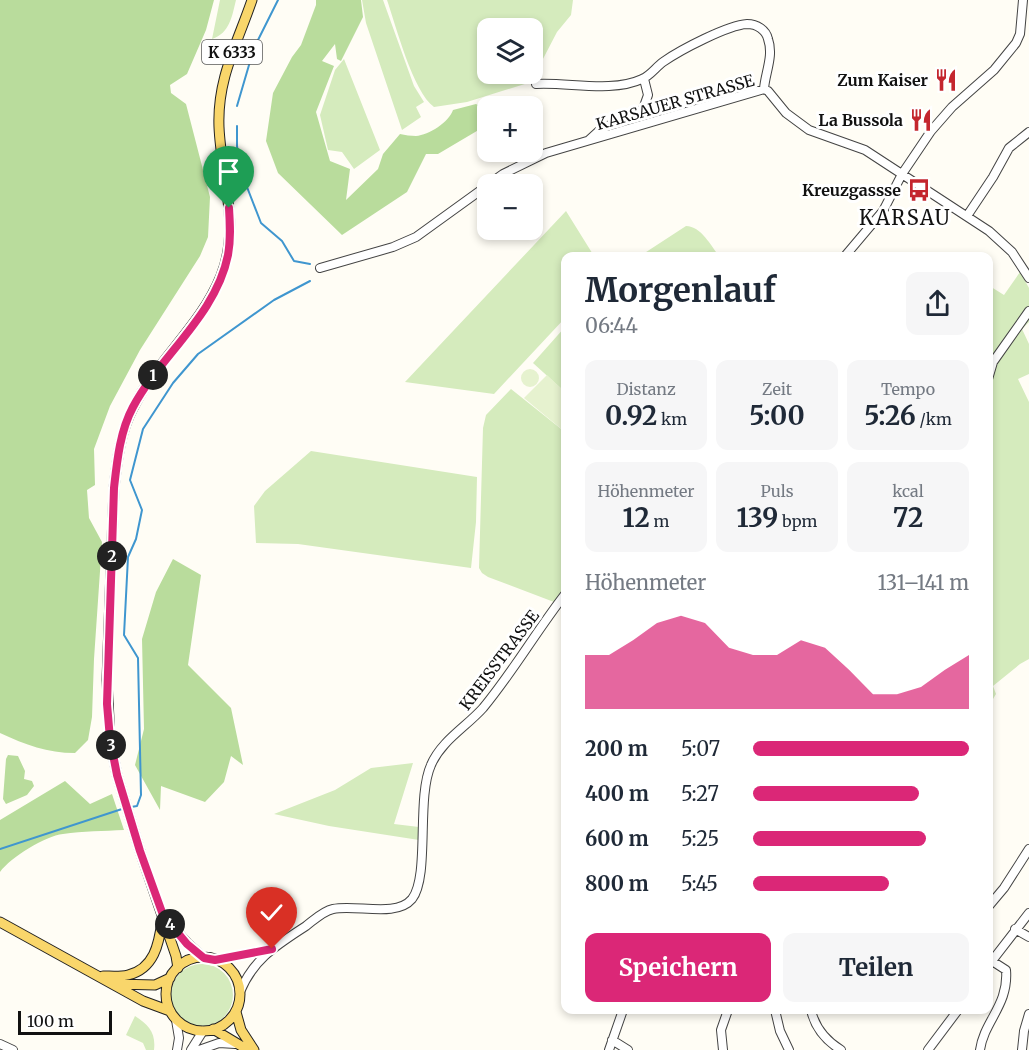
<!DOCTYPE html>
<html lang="de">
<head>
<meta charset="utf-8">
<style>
  :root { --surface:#fff; --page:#f6f6f7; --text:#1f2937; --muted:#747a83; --accent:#db2777 }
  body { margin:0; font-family:Merriweather,serif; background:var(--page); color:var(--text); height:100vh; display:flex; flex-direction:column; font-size:22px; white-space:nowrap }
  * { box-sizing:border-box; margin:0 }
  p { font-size:20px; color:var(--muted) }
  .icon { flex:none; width:33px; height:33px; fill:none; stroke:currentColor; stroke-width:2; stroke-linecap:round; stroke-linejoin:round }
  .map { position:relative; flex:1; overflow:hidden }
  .side { position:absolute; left:561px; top:252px; width:432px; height:762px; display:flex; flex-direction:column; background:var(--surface); border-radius:12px; box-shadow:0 3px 9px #0003 }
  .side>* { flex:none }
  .tools { position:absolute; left:477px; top:18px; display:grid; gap:12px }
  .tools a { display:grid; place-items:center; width:66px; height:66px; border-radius:12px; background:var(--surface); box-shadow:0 3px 9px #0003; font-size:30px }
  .scale { position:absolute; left:18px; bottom:15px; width:94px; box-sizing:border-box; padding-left:6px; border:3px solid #111; border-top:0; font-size:16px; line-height:21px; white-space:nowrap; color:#111; -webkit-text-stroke:4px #fff; paint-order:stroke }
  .pin { position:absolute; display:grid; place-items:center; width:51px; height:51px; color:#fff; margin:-62px -26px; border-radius:50% 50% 50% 0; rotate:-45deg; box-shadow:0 0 6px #0007 }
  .pin .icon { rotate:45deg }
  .km { position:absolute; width:30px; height:30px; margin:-15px; border-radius:50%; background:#222; color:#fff; font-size:16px; line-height:30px; text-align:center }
  .round { display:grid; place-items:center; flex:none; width:63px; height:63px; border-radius:12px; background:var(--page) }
  .overview { display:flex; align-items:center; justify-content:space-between; height:102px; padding:0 24px }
  h1 { font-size:33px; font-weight:700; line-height:45px }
  .figures { display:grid; grid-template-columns:repeat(3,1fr); gap:9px; height:102px; padding:6px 24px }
  .figures div { display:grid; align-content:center; border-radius:12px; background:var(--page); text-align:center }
  .figures b { font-size:26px; font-weight:700 }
  .figures small { font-size:16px; font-weight:400 }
  .figures p { font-size:16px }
  .chart { height:168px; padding:12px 24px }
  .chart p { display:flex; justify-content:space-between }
  .chart svg { width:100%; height:108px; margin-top:6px; fill:var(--accent); opacity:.7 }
  .action { display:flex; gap:12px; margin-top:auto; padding:12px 24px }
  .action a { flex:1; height:69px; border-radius:12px; background:var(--accent); color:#fff; font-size:24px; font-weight:700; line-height:69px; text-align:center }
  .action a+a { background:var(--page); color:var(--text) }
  ul { padding:0 24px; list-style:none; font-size:20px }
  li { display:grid; grid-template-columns:96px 72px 1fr; align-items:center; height:45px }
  li i { height:15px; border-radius:8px; background:var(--accent) }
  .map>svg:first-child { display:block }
</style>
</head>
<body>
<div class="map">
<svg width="1029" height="1050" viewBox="0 0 1029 1050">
  <rect width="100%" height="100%" fill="#fffdf5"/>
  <path fill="#d5ebbd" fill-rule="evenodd" d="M 220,0 L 236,0 C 232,16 230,33 212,39 Z
    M 362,0 L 383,0 L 414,86 L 424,102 L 416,107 L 421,117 L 402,130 L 366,23 Z
    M 387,0 L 573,0 L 571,15 L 557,32 L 532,80 L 528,83 L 467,102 L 434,107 C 413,92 396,26 387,0 ZM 488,28 L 532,28 L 532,74 L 488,74 Z
    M 344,59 L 380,150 L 354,169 L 342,152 L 328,150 L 320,115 L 335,70 Z
    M 566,211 L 594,256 L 566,256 L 565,318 L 494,394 L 405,382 Z
    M 686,226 C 701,226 711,246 719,256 L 640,256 Z
    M 1020,272 L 1029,288 L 1029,307 L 997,353 L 989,356 L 988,285 L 1004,295 Z
    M 1029,314 L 1029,322 L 1022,329 L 1029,344 L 1029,374 L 1018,379 L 1029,402 L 1029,659 L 1020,664 L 993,686 L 996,694 L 993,699 L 989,697 L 989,387 L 994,367 Z
    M 565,327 L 565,392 L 533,363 Z
    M 511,389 L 565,432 L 565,586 L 554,602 L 488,577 L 482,573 L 479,568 L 483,428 L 486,415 Z
    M 311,451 L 477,477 L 476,522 L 471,568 L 298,544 L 256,543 L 254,506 L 265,491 Z
    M 413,763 L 394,824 L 419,827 L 419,840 L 329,826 L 274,814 L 335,790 L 371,768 Z
    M171 995a31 31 0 1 1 62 0a31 31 0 1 1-62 0Z
    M 135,1016 C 149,1025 156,1033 154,1050 L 146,1050 L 143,1043 L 126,1035 Z"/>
  <path fill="#b9dc9c" d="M 0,0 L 214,0 L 206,30 L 187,74 L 170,85 L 171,93 L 186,104 L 210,197 L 208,237 L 200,256 L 140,350 L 110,406 L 94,449 L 95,485 L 87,490 L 89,518 L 102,542 L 94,659 L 92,717 L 88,740 L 75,753 C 47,753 26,745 0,733 Z
    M 316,0 L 361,0 L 363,17 L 341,61 L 337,59 L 335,44 L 322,61 L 334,66 L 316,112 L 330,161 L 350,169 L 346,200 L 378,169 L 383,154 L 400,134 C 405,135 411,136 416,136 C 429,135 449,122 453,110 L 476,104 L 487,110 L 487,125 L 438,154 L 426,154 L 407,192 L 342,235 L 278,173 L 266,141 L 273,93 L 292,57 L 301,45 L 316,5 Z
    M 173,559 L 201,575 L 188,665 L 231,708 L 243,765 L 231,756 L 224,782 L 205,802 L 161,786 L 160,810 L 135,765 L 144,729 L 142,639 L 156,592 Z
    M 8,755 L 18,756 L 25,771 L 24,779 L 32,781 L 34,786 L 27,795 L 6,804 L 3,799 L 6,759 Z
    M 65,781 L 90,804 L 112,794 L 124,830 C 104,831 83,831 63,834 C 45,836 11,857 0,872 L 0,820 Z"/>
  <path fill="#e6f2cf" d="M521 378a9 9 0 1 1 18 0a9 9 0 1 1-18 0Z
    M 547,375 L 565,392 L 565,432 L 524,398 Z"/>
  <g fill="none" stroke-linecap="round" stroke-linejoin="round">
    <path stroke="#3f96cf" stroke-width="2" d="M 237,106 L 254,48 L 278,0
      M 237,126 L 237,146 L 240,169 L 261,223 L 282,241 L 294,261 L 310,264
      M 131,807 L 137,806 L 141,795 L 138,658 L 124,635 L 128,557 L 136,539 L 142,510 L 130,480 L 143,429 L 173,383 L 198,354 L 274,300 L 310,281
      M 0,849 L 125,808"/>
    <g stroke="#444" stroke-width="10">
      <path id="minor" d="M 536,84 C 569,82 612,93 642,79 C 650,76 656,67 663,62 C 680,50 728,25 747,24 C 757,24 766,30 768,39 C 774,56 765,73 764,89
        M 589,140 L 600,130 L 643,109 L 648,95 L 644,79
        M 489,184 L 503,174 L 546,153 L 764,89 L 768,91 L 786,113 L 809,130 L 865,150 L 989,231 L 1012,252 L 1029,278
        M 967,216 L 993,177 L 1009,148 L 1029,132
        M 845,256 L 883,211 L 902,174 L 931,131 L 952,107 L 994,70 L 1016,43 L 1020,34 L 1023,0
        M 320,268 L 393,247 L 416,237 L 488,185
        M 988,379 L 993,362 L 1029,311
        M 988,907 L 1004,888 L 1029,849
        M 1015,929 L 1029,937
        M 215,960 L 270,949
        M 988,966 L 1029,913
        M 240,992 C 253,959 277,945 306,926 C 314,920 323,911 333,909 C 356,904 396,918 412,899 C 430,876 416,798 431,765 C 441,741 466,727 483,708 C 513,672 537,630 566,593
        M 775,1010 L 780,1031 L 789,1050
        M 811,1010 C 815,1028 825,1040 841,1050
        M 176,1020 L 179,1038 L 177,1050
        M 612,1040 L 628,1050
        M 0,1044 L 13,1050
        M 191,1050 L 203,1031
        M 199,1050 L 219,1043 L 235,1044
        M 609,1050 L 623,1010
        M 723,1050 L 721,1030 L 728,1010
        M 928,1050 L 958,1010
        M 980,1050 C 984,1021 1009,1005 1006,970 L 992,961
        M 1022,1050 L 1024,1031 L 1029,1014"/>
    </g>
    <g stroke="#222" stroke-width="11">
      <path id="major" d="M 166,920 L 187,943 L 204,958
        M 0,922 L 143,1001 L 170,1011
        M166 994a37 37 0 1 1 74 0a37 37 0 1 1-74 0Z
        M 178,968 L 176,956 L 140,851 L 117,775 L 110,739 L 107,680 L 114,488 C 117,461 120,432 133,408 C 157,360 201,326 221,276 C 241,227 221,177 219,127 C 217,79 237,44 252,0
        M 103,976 C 111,976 120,977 128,975 C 154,969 159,944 162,921
        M 116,984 L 155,985 L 170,978
        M 236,1012 L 241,1030 L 254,1050
        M 213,1029 L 248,1050"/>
    </g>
    <use href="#minor" stroke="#fff" stroke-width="8"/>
    <use href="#major" stroke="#f9d66b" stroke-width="9"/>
  </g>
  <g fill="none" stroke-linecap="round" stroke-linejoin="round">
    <g stroke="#fff" stroke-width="12">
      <path id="route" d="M 229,208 C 230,224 231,239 228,255 C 216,315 161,355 133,407 C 120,431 117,461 114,488 L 107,704 L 110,739 L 117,775 L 140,851 L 163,915 L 187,944 L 204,958 L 215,960 L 272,949"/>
    </g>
    <use href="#route" stroke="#db2777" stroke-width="8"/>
  </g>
  <defs>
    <g id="restaurant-bare" transform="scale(1.8)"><path d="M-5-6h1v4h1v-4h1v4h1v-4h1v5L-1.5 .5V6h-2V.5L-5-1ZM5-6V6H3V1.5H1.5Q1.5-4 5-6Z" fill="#c4262e" stroke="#fff" stroke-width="2.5" paint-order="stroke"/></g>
    <g id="bus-bare" transform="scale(1.8)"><path d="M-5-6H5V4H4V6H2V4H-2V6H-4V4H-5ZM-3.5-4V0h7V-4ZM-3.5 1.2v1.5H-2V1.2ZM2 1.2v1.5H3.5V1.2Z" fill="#c4262e" stroke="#fff" stroke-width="2.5" paint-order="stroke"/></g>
  </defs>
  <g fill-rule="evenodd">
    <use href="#restaurant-bare" x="946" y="80"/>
    <use href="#restaurant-bare" x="921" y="120"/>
    <use href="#bus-bare" x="919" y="190"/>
  </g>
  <g text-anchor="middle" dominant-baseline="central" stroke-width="6" stroke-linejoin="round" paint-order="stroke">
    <rect fill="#fff" stroke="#585858" stroke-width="1.5" x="202" y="40" width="60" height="24" rx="4.5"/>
    <g font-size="15" font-weight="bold" fill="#111">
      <text x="232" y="52">K 6333</text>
    </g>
    <g font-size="16" font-weight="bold" fill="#111" stroke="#fff" text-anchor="end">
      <text x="928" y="80">Zum Kaiser</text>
      <text x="903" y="120">La Bussola</text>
      <text x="901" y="190">Kreuzgassse</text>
    </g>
    <g font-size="16" fill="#111" stroke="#fff">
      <text transform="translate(675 102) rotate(-16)">KARSAUER STRASSE</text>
      <text transform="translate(499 660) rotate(-53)">KREISSTRASSE</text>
    </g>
    <g font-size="20" letter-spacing="1.5" fill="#111" stroke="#fff">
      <text x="905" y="217">KARSAU</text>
    </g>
  </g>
</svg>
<div class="tools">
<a><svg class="icon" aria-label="layers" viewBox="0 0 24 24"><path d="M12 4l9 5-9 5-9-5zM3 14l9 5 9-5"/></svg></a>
<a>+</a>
<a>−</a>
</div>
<div class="scale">100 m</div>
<div class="pin" style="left:229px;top:208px;background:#1e9e55"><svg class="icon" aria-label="arrive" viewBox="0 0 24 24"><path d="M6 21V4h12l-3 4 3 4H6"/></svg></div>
<div class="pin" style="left:272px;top:949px;background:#d93025"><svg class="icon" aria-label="check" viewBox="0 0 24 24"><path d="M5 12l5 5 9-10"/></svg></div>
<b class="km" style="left:153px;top:375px">1</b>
<b class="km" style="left:112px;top:556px">2</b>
<b class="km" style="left:111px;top:745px">3</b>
<b class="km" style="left:170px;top:924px">4</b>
<section class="side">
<div class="overview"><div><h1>Morgenlauf</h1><p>06:44</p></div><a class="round"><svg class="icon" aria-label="share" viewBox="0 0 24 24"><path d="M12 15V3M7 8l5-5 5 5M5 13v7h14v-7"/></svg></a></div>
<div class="figures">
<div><p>Distanz</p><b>0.92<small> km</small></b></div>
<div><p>Zeit</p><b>5:00</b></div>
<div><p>Tempo</p><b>5:26<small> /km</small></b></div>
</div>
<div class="figures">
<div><p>Höhenmeter</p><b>12<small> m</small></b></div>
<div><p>Puls</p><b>139<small> bpm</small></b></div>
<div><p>kcal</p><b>72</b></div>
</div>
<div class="chart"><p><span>Höhenmeter</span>131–141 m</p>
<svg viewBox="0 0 160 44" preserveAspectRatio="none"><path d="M0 44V22L10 22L20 16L30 9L40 6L50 9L60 19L70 22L80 22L90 16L100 19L110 28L120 38L130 38L140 35L150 28L160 22V44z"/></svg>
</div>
<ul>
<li><b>200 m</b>5:07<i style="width:100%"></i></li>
<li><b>400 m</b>5:27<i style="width:77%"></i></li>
<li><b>600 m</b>5:25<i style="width:80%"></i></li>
<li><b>800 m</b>5:45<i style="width:63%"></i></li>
</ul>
<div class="action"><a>Speichern</a><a>Teilen</a></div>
</section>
</div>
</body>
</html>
